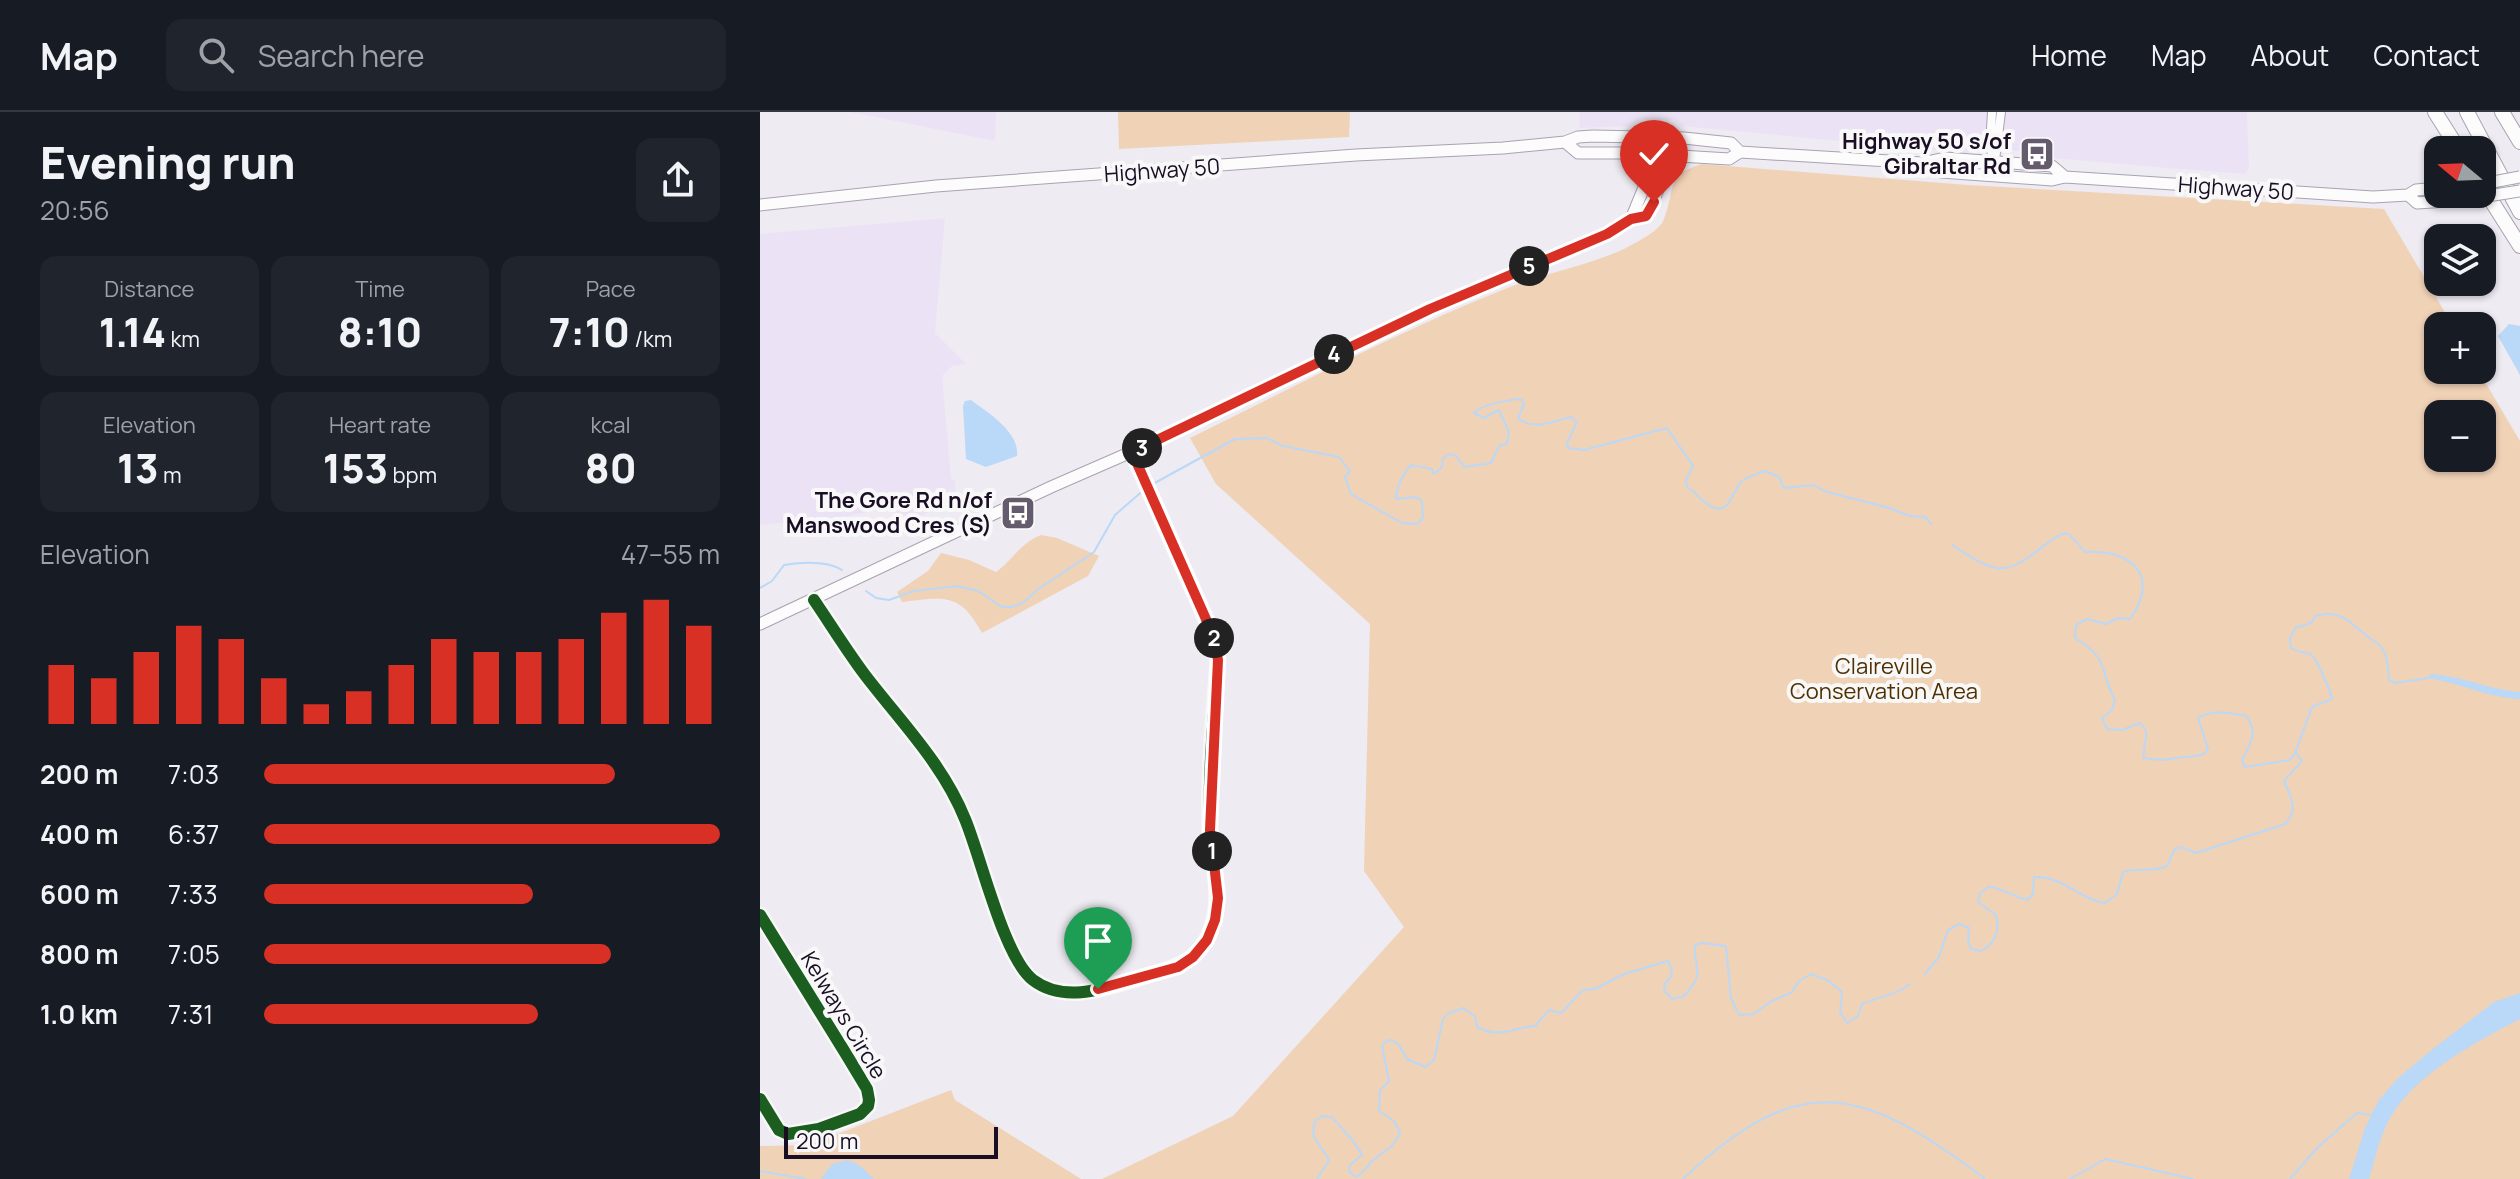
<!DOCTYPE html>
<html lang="en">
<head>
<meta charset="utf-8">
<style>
  :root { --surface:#171b24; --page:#20242c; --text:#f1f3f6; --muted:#9ea1a6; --line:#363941; --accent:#d93025 }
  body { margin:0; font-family:Manrope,sans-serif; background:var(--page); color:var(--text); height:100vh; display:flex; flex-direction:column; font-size:30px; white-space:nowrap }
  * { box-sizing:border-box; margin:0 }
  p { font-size:26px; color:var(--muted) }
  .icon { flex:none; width:44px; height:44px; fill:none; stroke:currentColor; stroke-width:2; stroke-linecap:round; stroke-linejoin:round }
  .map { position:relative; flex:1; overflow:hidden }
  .sheet { display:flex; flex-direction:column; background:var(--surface); width:760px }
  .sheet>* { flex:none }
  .needle { width:52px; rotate:289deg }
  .controls { position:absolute; left:1664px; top:24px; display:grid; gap:16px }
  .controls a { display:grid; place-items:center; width:72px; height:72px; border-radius:16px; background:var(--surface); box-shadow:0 2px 6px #0004; font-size:40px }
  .scale { position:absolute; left:24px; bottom:20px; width:214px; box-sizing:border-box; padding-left:8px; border:4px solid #1a0e25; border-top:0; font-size:22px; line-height:28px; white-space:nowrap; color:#1a0e25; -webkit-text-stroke:6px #f8f8f8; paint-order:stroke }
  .pin { position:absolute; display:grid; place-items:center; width:68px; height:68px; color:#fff; margin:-82px -34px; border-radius:50% 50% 50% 0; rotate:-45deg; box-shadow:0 0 8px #0007 }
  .pin .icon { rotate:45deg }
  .km { position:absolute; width:40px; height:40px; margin:-20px; border-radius:50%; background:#222; color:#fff; font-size:22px; line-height:40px; text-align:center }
  .round { display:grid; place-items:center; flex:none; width:84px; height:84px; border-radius:16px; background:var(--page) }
  .overview { display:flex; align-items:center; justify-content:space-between; height:136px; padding:0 40px }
  h1 { font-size:44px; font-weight:800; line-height:60px }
  .stats { display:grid; grid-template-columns:repeat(3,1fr); gap:12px; height:136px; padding:8px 40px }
  .stats div { display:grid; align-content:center; border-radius:16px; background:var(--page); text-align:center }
  .stats b { font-size:40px; font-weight:800 }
  .stats small { font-size:22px; font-weight:400 }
  .stats p { font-size:22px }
  .chart { height:224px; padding:16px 40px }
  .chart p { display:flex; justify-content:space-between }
  .chart svg { width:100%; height:144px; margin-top:8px; stroke:var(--accent); stroke-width:6 }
  ul { padding:0 40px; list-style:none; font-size:26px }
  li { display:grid; grid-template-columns:128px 96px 1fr; align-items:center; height:60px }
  li i { height:20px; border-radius:10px; background:var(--accent) }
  header { display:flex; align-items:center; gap:48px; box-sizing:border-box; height:112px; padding:0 40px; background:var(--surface); border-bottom:2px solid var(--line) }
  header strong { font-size:38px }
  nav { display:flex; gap:44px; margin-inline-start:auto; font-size:28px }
  .search { width:560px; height:72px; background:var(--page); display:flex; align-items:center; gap:20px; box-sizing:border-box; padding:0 28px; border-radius:16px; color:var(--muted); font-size:30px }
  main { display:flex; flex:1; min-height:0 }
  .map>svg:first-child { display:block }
</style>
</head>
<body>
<header>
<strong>Map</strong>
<div class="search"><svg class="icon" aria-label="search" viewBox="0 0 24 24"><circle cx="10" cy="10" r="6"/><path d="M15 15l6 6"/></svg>Search here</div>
<nav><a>Home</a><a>Map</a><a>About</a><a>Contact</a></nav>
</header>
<main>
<section class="sheet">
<div class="overview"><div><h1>Evening run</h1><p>20:56</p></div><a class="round"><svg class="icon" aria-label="share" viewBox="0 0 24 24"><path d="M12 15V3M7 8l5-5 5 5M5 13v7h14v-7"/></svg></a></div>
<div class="stats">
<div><p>Distance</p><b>1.14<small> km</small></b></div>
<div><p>Time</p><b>8:10</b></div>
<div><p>Pace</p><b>7:10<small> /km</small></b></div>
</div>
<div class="stats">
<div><p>Elevation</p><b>13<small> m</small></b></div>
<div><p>Heart rate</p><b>153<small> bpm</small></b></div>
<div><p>kcal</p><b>80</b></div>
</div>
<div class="chart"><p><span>Elevation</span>47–55 m</p>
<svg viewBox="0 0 160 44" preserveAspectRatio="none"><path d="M5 44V26M15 44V30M25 44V22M35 44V14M45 44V18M55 44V30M65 44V38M75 44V34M85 44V26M95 44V18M105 44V22M115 44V22M125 44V18M135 44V10M145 44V6M155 44V14"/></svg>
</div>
<ul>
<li><b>200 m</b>7:03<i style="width:77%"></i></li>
<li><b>400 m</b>6:37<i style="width:100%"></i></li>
<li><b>600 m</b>7:33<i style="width:59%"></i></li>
<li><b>800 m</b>7:05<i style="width:76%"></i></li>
<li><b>1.0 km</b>7:31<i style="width:60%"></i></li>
</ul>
</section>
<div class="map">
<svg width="1760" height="1067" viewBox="0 0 1760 1067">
  <rect width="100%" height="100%" fill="#eeebf2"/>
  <path fill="#ece2f6" d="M 91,0 L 236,0 L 235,29 Z
    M 820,0 L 1487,0 L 1489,56 L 1485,62 L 1407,56 L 1282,45 L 1282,40 L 1254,39 L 1249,36 L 1221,35 L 1207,41 L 921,14 L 913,8 L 881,7 L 871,14 L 819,16 Z
    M 185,106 L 175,221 L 206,252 L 192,254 L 182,264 L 191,366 L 195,369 L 196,386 L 155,407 L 123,397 L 88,404 L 0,413 L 0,122 Z"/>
  <path fill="#f0d2b7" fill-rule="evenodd" d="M 358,0 L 590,0 L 589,25 L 359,37 Z
    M 942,52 L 1208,73 L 1624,97 L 1693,214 L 1678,214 L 1678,258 L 1718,258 L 1760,329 L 1760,1067 L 342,1067 L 473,1004 L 644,815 L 604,759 L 610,512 L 456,372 L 430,326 C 534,275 637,220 745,177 C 784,161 828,154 866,136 C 877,130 900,119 904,107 C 916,76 905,63 942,52 ZM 1678,302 L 1722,302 L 1722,346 L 1678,346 Z
    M 281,423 L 297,426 L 339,444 L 328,464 L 222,521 C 200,480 184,485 142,490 L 137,480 L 168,459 L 181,441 L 209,448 L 236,460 C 254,447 259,432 281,423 Z
    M 191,978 L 195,988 L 321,1067 L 0,1067 L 0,1034 L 49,1033 Z"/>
  <path fill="#bad8f7" d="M 1749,212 L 1760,214 L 1760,263 L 1738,224 Z
    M 211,288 C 227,300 260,320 257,344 L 226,355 L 206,347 L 203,294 L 205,289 Z
    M 1671,562 C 1702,564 1730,578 1760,580 L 1760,587 C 1729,586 1700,571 1668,566 Z
    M 1760,881 L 1760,907 C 1716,930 1653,963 1629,1008 C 1619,1026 1615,1048 1609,1067 L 1589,1067 L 1605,1016 L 1619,988 L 1637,967 L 1669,940 L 1734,890 Z
    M 87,1048 L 99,1053 L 114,1067 L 61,1067 L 72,1052 Z"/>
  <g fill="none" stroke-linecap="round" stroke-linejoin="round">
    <path stroke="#bad8f7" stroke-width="2" d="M 391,373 L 475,327 L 507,326 L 523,334 L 579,345 L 590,359 L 585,365 L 591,382 L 642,411 L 657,412 L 663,406 L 662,389 L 656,385 L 636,387 C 636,375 643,362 651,353 L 672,357 L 674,362 L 682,355 L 683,346 L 690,342 L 696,344 L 704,355 L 731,351 L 739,334 L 747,331 L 749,320 L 739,298 L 724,306 L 714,301 C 720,293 745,289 757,287 L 762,288 L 764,293 L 758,306 C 772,319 794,309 811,305 L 817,310 L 807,331 L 808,336 L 824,338 L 907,316 L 933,354 L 926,368 L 927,375 C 936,380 943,391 952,395 C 971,404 972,377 982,369 C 988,364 998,362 1005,359 L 1019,365 L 1024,376 L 1054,373 L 1064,379 L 1129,396 L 1150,404 L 1165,405 L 1171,412
      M 1192,433 C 1204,440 1222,454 1237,456 C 1265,460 1295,416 1308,422 C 1313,425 1320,435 1325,440 C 1371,437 1401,463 1370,507 L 1358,506 L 1346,512 L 1327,507 L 1316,513 L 1315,526 C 1350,547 1339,558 1355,588 L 1352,598 L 1342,606 L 1347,617 L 1362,618 L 1380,611 C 1393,621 1381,633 1384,646 L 1401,648 L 1442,643 L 1448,637 L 1438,606 C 1452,597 1471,601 1486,604 C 1499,619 1490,633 1482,648 L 1485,655 L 1530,648 L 1535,641 L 1552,595 L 1572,587 C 1571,581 1556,544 1550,542 C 1542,539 1538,541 1531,536 L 1530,527 L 1535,516 L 1551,511 L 1555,504 C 1582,497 1589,510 1607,524 C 1614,530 1622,532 1625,542 C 1628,550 1628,560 1629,568 L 1635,571 L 1669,566
      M 0,476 L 12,469 L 24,453 C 43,450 66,448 82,458
      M 106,479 L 116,486 L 129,488 L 154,479 L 197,474 L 218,479 L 242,495 L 253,495 L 264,490 L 277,478 L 334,440 L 355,403 L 386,376
      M 1165,862 L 1179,845 L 1188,818 L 1199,812 L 1209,816 L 1208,829 L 1211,837 L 1221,839 C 1235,831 1240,819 1236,803 L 1218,790 L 1220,781 L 1228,775 C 1243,776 1253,785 1268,788 L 1273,782 L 1274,765 C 1303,764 1321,788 1345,791 L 1357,782 L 1363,760 C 1378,755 1393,761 1407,754 L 1414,738 L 1421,735 L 1436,741 L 1525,712 C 1539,696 1531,686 1524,669 L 1542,649 L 1536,641
      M 0,1059 L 45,1067
      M 557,1067 L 569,1049 C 563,1033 548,1028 555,1009 L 562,1004 L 572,1005 C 582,1018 596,1029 602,1043 L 590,1053 L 589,1060 L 597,1065 C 604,1060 606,1056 611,1050 C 624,1038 631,1039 640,1021 L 634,1009 L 619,999 L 620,978 L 629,969 L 622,934 L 626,929 L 632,928 L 639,933 L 647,947 L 665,955 L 674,948 L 683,907 L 687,902 L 703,896 L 715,904 L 717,915 C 741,927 750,916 775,914 L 789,898 L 801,901 L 823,878 L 835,877 L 864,862 L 908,849 L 912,858 L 911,865 L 905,871 L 904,878 L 912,887 L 924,884 C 947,859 933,858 935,833 L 942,831 L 966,834 L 971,886 L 979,903 L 994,902 L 1010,890 L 1032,880 L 1039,869 L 1051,862 L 1069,869 L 1082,880 L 1080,900 L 1087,911 L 1098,904 L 1102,892 C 1120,884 1135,884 1150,872
      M 923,1067 C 1042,954 1104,976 1225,1067
      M 1310,1067 L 1345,1047 L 1433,1067
      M 1530,1067 L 1558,1035 L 1597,1001 L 1613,1003"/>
    <g stroke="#aaa2b1" stroke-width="10">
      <path id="street" d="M 1232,0 L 1230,34 L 1233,47
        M 1233,64 L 1241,0
        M 54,488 C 71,513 87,539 105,563 C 141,610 183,652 205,707 C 221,745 244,846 273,868 C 307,894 353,873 389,863 C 422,854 445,845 454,808 C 462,778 451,748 450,718 C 448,661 454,604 458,548 L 453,523 L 372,340
        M 0,803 L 86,942 L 107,977 L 109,988 L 108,994 L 100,1002 L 59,1017 L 28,1022 L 19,1018 L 0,987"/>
    </g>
    <g stroke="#aaa2b1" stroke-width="13">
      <path id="secondary" d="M 805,30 L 818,41 L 871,41 L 969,47 L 980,40 L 1162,51 L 1185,46 L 1292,54 L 1305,65
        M 1162,51 L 1181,60 L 1292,68 L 1305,65 L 1613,85 L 1648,83 L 1656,78 L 1678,76
        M 1648,83 L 1657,91 L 1702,88
        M 0,93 L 176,74 L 596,43 L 743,36 L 805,30 L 818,25 L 833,24 L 924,26 L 971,31 L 980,40
        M 871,107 L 885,73 L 889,35
        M 0,512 L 291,375 L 408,324 L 670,197 L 847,122 L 871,107 L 886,104 L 899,76 L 902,42"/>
    </g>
    <g stroke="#aaa2b1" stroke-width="16">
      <path id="highway" d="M 1675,0 L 1699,38
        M 1707,0 L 1760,100
        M 1742,0 L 1760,30
        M 1722,74 L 1760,134"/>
    </g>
    <use href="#street" stroke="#fcfcfd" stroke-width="8"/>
    <use href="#secondary" stroke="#fcfcfd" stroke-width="11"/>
    <use href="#highway" stroke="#fcfcfd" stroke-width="14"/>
    <g stroke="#aaa2b1" stroke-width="13" stroke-linecap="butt">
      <path id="secondary-bridge" d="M 1722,72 L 1760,65
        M 1702,88 L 1760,79"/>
    </g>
    <use href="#secondary-bridge" stroke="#fcfcfd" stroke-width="11"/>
    <g stroke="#f8f8f8" stroke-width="17">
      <path id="cycleway" d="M 54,488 C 71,513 87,539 105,563 C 141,610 183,652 205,707 C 221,745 244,846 273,868 C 307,894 353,873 389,863 C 422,854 445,845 454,808 C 462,778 451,748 450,718 C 448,661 454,604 458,548 L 453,523 L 372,340
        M 0,803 L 86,942 L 107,977 L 109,988 L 108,994 L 100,1002 L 59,1017 L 28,1022 L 19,1018 L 0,987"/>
    </g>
    <use href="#cycleway" stroke="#1b5e20" stroke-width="12"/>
  </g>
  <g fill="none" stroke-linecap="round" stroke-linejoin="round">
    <g stroke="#fff" stroke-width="16">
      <path id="route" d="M 338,877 L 418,855 L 433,845 L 447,828 L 455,808 L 458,786 L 450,718 L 458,548 L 453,523 L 372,340 L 670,197 L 847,122 L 871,107 L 886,104 L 894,90"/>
    </g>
    <use href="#route" stroke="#d93025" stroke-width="10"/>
  </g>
  <defs>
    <g id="bus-square" transform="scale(1.8)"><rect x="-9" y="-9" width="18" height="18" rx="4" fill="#645b6d" stroke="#f8f8f8"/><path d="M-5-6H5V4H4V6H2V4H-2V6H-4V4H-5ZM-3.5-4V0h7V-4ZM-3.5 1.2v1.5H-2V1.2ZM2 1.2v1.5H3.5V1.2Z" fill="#fff"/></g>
  </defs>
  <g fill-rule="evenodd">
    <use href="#bus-square" x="1277" y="42"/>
    <use href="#bus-square" x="258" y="401"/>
  </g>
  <g text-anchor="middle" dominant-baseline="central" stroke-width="8" stroke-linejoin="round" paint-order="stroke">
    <g font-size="22" font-weight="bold" fill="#1a0e25" stroke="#f8f8f8" text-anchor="end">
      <text x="1251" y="29">Highway 50 s/of<tspan x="1251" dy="25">Gibraltar Rd</tspan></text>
      <text x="232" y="388">The Gore Rd n/of<tspan x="232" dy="25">Manswood Cres (S)</tspan></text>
    </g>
    <g font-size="22" fill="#1a0e25" stroke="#f8f8f8">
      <text transform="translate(402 58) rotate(-4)">Highway 50</text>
      <text transform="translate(1476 76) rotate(4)">Highway 50</text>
      <text transform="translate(84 903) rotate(59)">Kelways Circle</text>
    </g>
    <g font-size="22" fill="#502f01" stroke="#f8f8f8">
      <text x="1124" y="554">Claireville<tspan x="1124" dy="25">Conservation Area</tspan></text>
    </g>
  </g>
</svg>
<div class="controls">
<a><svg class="needle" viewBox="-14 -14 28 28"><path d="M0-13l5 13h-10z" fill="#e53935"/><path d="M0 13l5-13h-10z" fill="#9ea1a6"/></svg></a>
<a><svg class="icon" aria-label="layers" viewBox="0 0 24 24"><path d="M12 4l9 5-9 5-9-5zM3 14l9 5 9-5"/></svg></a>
<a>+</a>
<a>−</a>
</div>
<div class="scale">200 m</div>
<div class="pin" style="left:338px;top:877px;background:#1e9e55"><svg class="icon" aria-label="arrive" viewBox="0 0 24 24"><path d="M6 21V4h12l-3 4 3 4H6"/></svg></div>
<div class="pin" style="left:894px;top:90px;background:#d93025"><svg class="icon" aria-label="check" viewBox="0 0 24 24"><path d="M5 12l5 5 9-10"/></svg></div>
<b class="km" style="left:452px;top:739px">1</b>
<b class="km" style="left:454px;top:526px">2</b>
<b class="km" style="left:382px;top:336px">3</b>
<b class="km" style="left:574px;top:242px">4</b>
<b class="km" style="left:769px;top:154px">5</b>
</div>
</main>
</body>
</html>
